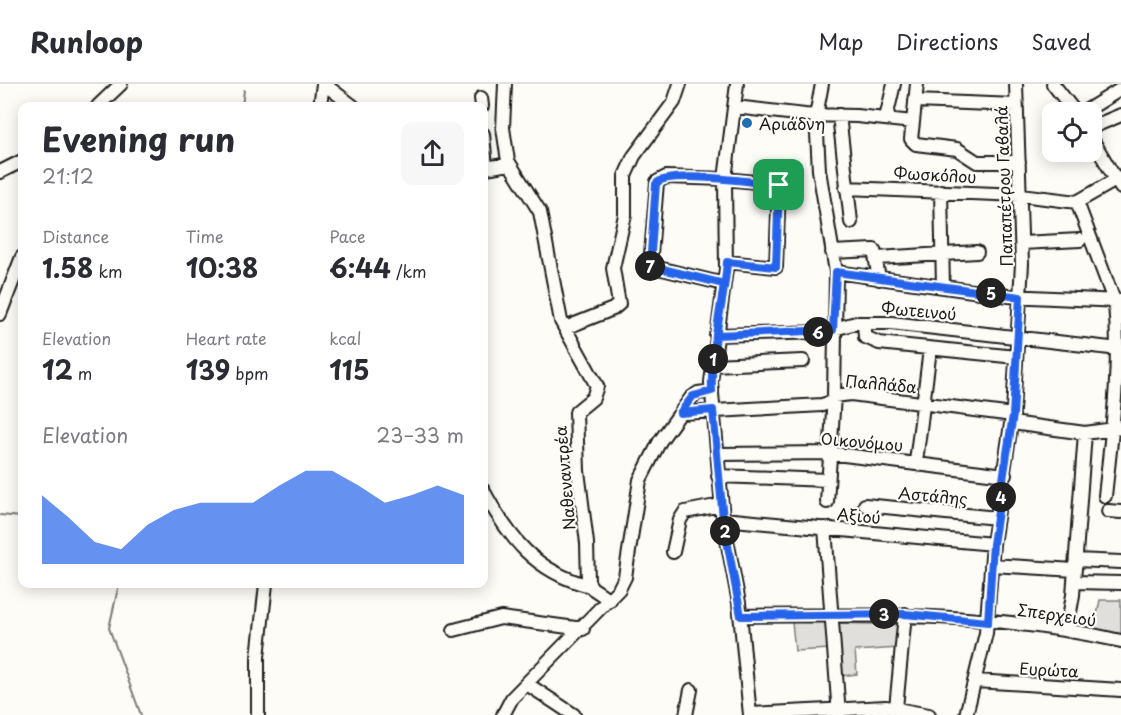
<!DOCTYPE html>
<html lang="en">
<head>
<meta charset="utf-8">
<style>
  :root { --surface:#fff; --page:#f7f7f7; --text:#2b2b33; --muted:#7c7c81; --line:#e1e1e2; --accent:#2563eb }
  body { margin:0; font-family:"Playpen Sans",sans-serif; background:var(--page); color:var(--text); height:100vh; display:flex; flex-direction:column; font-size:22px; white-space:nowrap }
  * { box-sizing:border-box; margin:0 }
  p { font-size:20px; color:var(--muted) }
  .icon { flex:none; width:33px; height:33px; fill:none; stroke:currentColor; stroke-width:2; stroke-linecap:round; stroke-linejoin:round }
  .map { position:relative; flex:1; overflow:hidden }
  .drawer { position:absolute; left:18px; top:18px; width:470px; height:486px; display:flex; flex-direction:column; background:var(--surface); border-radius:12px; box-shadow:0 3px 15px #0003 }
  .drawer>* { flex:none }
  .buttons { position:absolute; left:1042px; top:18px; display:grid; gap:12px }
  .buttons a { display:grid; place-items:center; width:60px; height:60px; border-radius:12px; background:var(--surface); box-shadow:0 3px 15px #0003; font-size:30px }
  .pin { position:absolute; display:grid; place-items:center; width:51px; height:51px; color:#fff; margin:-26px; border-radius:12px; box-shadow:0 3px 9px #0006 }
  .km { position:absolute; width:30px; height:30px; margin:-15px; border-radius:50%; background:#222; color:#fff; font-size:16px; line-height:30px; text-align:center }
  .round { display:grid; place-items:center; flex:none; width:63px; height:63px; border-radius:12px; background:var(--page) }
  .summary { display:flex; align-items:center; justify-content:space-between; height:102px; padding:0 24px }
  h1 { font-size:33px; font-weight:700; line-height:45px }
  .stats { display:grid; grid-template-columns:repeat(3,1fr); gap:9px; height:102px; padding:6px 24px }
  .stats div { display:grid; align-content:center }
  .stats b { font-size:26px; font-weight:700 }
  .stats small { font-size:16px; font-weight:400 }
  .stats p { font-size:16px }
  .chart { height:168px; padding:12px 24px }
  .chart p { display:flex; justify-content:space-between }
  .chart svg { width:100%; height:108px; margin-top:6px; fill:var(--accent); opacity:.7 }
  header { display:flex; align-items:center; gap:36px; box-sizing:border-box; height:84px; padding:0 30px; background:var(--surface); border-bottom:2px solid var(--line) }
  header strong { font-size:28px }
  nav { display:flex; gap:33px; margin-inline-start:auto; font-size:21px }
  .map>svg:first-child { display:block }
</style>
</head>
<body>
<header>
<strong>Runloop</strong>
<nav><a>Map</a><a>Directions</a><a>Saved</a></nav>
</header>
<div class="map">
<svg width="1121" height="631" viewBox="0 0 1121 631">
  <rect width="100%" height="100%" fill="#fdfcf7"/>
  <filter id="ink" filterUnits="userSpaceOnUse"><feTurbulence type="fractalNoise" baseFrequency=".0167" numOctaves="2"/><feDisplacementMap in="SourceGraphic" scale="12" xChannelSelector="R" yChannelSelector="G"/><feConvolveMatrix kernelMatrix="1 2 1 2 8 2 1 2 1" color-interpolation-filters="sRGB"/></filter>
  <g filter="url(#ink)">
    <path fill="#e0dfdb" stroke="#7e7e7c" stroke-width="1.5" d="M 1100,516 L 1121,516 L 1121,550 L 1094,545 Z
      M 792,538 L 828,538 L 830,565 L 795,567 Z
      M 838,539 L 901,541 L 898,564 L 855,567 L 857,590 L 841,592 Z"/>
    <g fill="none" stroke-linecap="round" stroke-linejoin="round">
      <path stroke="#797876" stroke-width="2" d="M 242,22 L 244,6
        M 0,431 L 22,433
        M 119,500 L 109,544 L 141,631"/>
      <g stroke="#1c1c1c" stroke-width="16">
        <path id="minor" d="M 324,0 L 353,22
          M 505,0 L 503,44 L 508,77 L 540,128 L 561,237 L 597,302 L 593,314 L 576,328 L 578,387 L 587,459 L 588,498 L 592,504 L 610,516
          M 737,0 L 725,95 L 726,185 L 711,298 L 723,435 L 739,519 L 750,631
          M 822,0 L 816,32 L 819,86 L 836,188 L 834,312 L 827,418
          M 1053,0 L 1075,28
          M 481,14 L 482,22
          M 915,17 L 1016,21
          M 98,22 L 121,0
          M 320,22 L 323,0
          M 735,23 L 805,31 L 857,32 L 913,38 L 911,55 L 916,60 L 957,65 L 977,78 L 1019,78
          M 1084,28 L 1121,5
          M 839,31 L 851,138
          M 886,34 L 894,0
          M 913,38 L 917,0
          M 1092,43 L 1121,31
          M 483,50 L 486,84 L 509,80
          M 1092,55 L 1121,104
          M 0,88 L 22,77
          M 846,104 L 1021,111 L 1077,118 L 1121,93
          M 941,107 L 943,203
          M 1077,118 L 1115,219 C 1121,284 1112,347 1105,412
          M 1022,159 L 1080,156
          M 832,168 L 874,166 L 879,195
          M 877,174 L 977,168
          M 727,178 L 776,183 L 779,101
          M 836,188 L 1009,212 L 1120,217
          M 724,200 L 650,182 L 657,98 L 666,93 L 725,95 L 786,101
          M 0,230 L 22,173
          M 864,239 L 865,253 L 879,259 L 1016,273
          M 565,244 L 613,225 L 619,220 L 613,184 L 625,131 L 625,92 L 634,72 L 674,18 L 680,0
          M 716,251 L 823,248 L 856,239 L 891,239 L 1119,265
          M 712,281 L 803,277
          M 680,329 L 822,321 L 832,318 L 834,312 L 851,310 L 1013,331
          M 1012,339 L 1085,349 L 1121,344
          M 717,370 L 828,369 L 1005,391
          M 916,378 L 930,265
          M 718,392 L 828,396
          M 483,406 C 509,454 535,488 590,502
          M 865,421 L 997,434
          M 1108,427 L 1121,428
          M 723,435 L 993,460
          M 825,444 L 839,631
          M 673,468 L 680,436 L 685,428 L 721,421
          M 1076,476 L 1121,478
          M 991,481 L 1075,486
          M 1074,498 L 1121,499
          M 741,532 C 868,530 996,528 1121,557
          M 1067,545 L 1073,511 L 1085,349
          M 454,546 L 501,534 L 583,545
          M 975,597 L 1121,606
          M 527,600 L 574,631
          M 896,624 L 905,530
          M 750,630 L 886,623 L 929,631
          M 258,631 L 258,573 L 266,500
          M 503,631 L 512,614 L 619,505 L 625,493 L 640,396 L 660,357 L 691,314 L 698,309 L 712,307
          M 686,631 L 691,606
          M 966,631 L 986,549 L 993,460 L 1013,327 L 1022,180 L 1016,0"/>
      </g>
      <use href="#minor" stroke="#fdfcf7" stroke-width="12"/>
    </g>
  </g>
  <g fill="none" stroke-linecap="round" stroke-linejoin="round" filter="url(#ink)">
    <g stroke="#fff" stroke-width="12">
      <path id="route" d="M 779,101 L 776,183 L 727,178 C 724,221 710,263 712,307 L 693,312 L 680,329 L 713,326 L 723,435 L 741,532 L 905,530 L 988,538 L 993,460 L 1013,331 L 1020,213 L 836,188 L 833,246 L 716,251 L 724,200 L 650,182 L 656,100 C 666,85 759,99 779,101"/>
    </g>
    <use href="#route" stroke="#2563eb" stroke-width="8"/>
  </g>
  <circle fill="#1f6fb2" stroke="#fdfcf7" stroke-width="2" cx="747" cy="39" r="6"/>
  <g text-anchor="middle" dominant-baseline="central" stroke-width="4.5" stroke-linejoin="round" paint-order="stroke">
    <g font-size="16" fill="#1c1c1c" stroke="#fdfcf7" text-anchor="start">
      <text x="759" y="39">Αριάδνη</text>
    </g>
    <g font-size="16" fill="#1c1c1c" stroke="#fdfcf7">
      <text transform="translate(935 90) rotate(3)">Φωσκόλου</text>
      <text transform="translate(1003 102) rotate(-92)">Παπαπέτρου Γαβαλά</text>
      <text transform="translate(919 226) rotate(5)">Φωτεινού</text>
      <text transform="translate(881 299) rotate(5)">Παλλάδα</text>
      <text transform="translate(862 357) rotate(5)">Οικονόμου</text>
      <text transform="translate(564 394) rotate(-95)">Ναθεναντρέα</text>
      <text transform="translate(933 411) rotate(5)">Αστάλης</text>
      <text transform="translate(859 431) rotate(5)">Αξιού</text>
      <text transform="translate(1057 530) rotate(8)">Σπερχειού</text>
      <text transform="translate(1049 585) rotate(3)">Ευρώτα</text>
    </g>
  </g>
</svg>
<div class="buttons">
<a><svg class="icon" aria-label="locate" viewBox="0 0 24 24"><circle cx="12" cy="12" r="6"/><path d="M12 2v4M12 18v4M2 12h4M18 12h4"/></svg></a>
</div>
<div class="pin" style="left:779px;top:101px;background:#1e9e55"><svg class="icon" aria-label="arrive" viewBox="0 0 24 24"><path d="M6 21V4h12l-3 4 3 4H6"/></svg></div>
<b class="km" style="left:713px;top:275px">1</b>
<b class="km" style="left:725px;top:447px">2</b>
<b class="km" style="left:884px;top:530px">3</b>
<b class="km" style="left:1001px;top:413px">4</b>
<b class="km" style="left:991px;top:209px">5</b>
<b class="km" style="left:818px;top:248px">6</b>
<b class="km" style="left:650px;top:182px">7</b>
<section class="drawer">
<div class="summary"><div><h1>Evening run</h1><p>21:12</p></div><a class="round"><svg class="icon" aria-label="share" viewBox="0 0 24 24"><path d="M12 15V3M7 8l5-5 5 5M5 13v7h14v-7"/></svg></a></div>
<div class="stats">
<div><p>Distance</p><b>1.58<small> km</small></b></div>
<div><p>Time</p><b>10:38</b></div>
<div><p>Pace</p><b>6:44<small> /km</small></b></div>
</div>
<div class="stats">
<div><p>Elevation</p><b>12<small> m</small></b></div>
<div><p>Heart rate</p><b>139<small> bpm</small></b></div>
<div><p>kcal</p><b>115</b></div>
</div>
<div class="chart"><p><span>Elevation</span>23–33 m</p>
<svg viewBox="0 0 160 44" preserveAspectRatio="none"><path d="M0 44V16L10 25L20 35L30 38L40 28L50 22L60 19L70 19L80 19L90 12L100 6L110 6L120 12L130 19L140 16L150 12L160 16V44z"/></svg>
</div>
</section>
</div>
</body>
</html>
